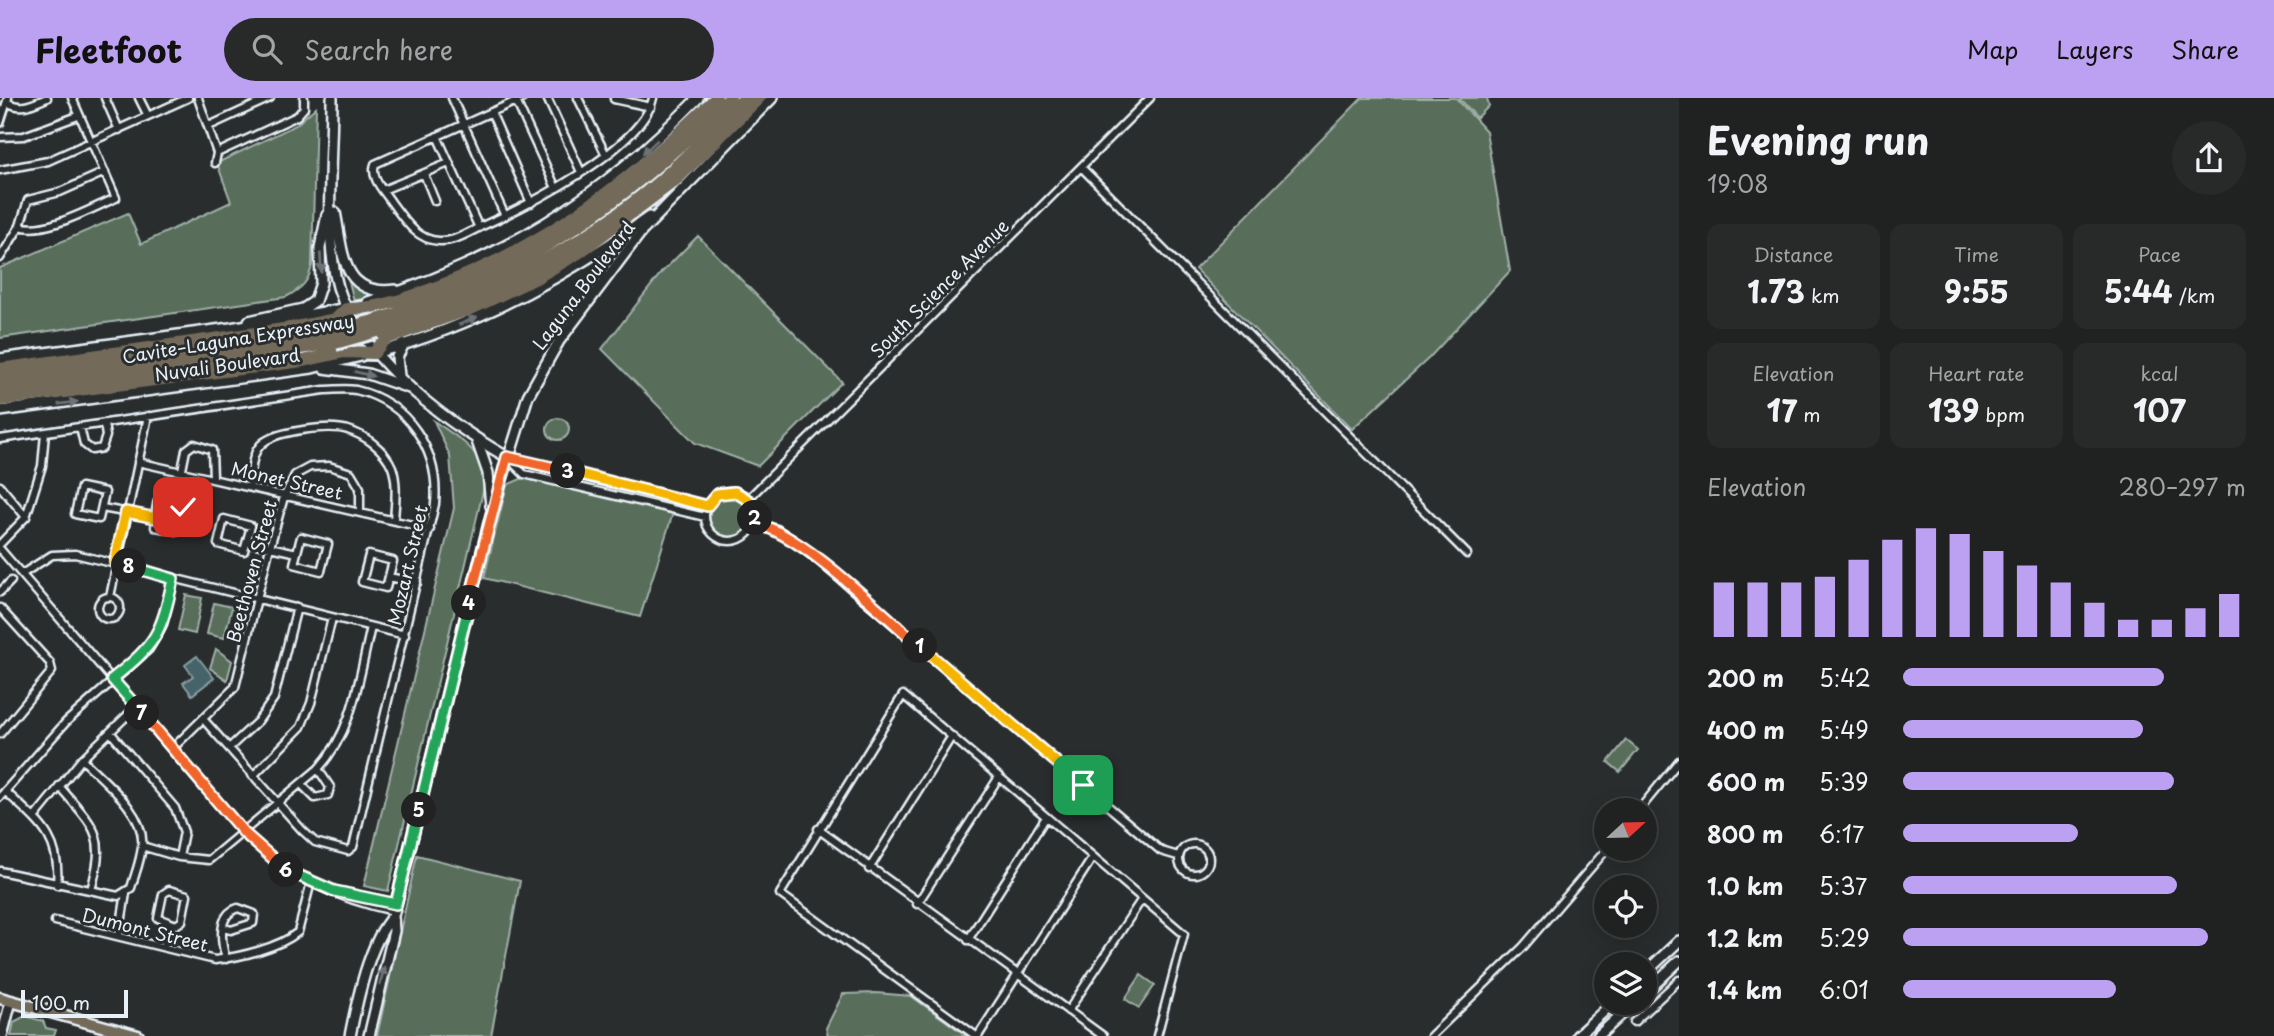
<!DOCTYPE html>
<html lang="en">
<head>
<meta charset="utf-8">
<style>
  :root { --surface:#202222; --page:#282a2a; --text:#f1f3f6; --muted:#a2a4a5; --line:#3d3f40; --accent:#bca0f2 }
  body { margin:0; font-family:"Playpen Sans",sans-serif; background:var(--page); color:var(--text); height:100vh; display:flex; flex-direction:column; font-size:26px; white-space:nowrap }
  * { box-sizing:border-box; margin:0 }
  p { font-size:23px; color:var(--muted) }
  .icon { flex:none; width:38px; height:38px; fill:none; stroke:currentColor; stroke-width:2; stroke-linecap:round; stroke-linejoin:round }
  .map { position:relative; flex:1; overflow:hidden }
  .details { display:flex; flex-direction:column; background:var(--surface); width:595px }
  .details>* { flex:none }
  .needle { width:46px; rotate:68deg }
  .controls { position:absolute; left:1594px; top:700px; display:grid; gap:14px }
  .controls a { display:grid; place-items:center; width:63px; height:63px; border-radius:50%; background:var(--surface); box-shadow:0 4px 18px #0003,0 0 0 2px var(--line); font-size:35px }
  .scale { position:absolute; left:21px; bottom:18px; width:107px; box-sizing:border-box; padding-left:7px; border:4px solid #e8f1f8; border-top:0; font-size:19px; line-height:24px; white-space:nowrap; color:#e8f1f8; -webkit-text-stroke:5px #2a2d2e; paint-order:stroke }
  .pin { position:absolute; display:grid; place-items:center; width:60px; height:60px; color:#fff; margin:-30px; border-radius:14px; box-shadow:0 4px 10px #0006 }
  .km { position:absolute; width:35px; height:35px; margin:-18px; border-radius:50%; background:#222; color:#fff; font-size:19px; line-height:35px; text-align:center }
  .round { display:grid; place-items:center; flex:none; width:74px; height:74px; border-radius:37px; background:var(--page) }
  .summary { display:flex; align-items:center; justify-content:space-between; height:119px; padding:0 28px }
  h1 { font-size:38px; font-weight:700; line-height:52px }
  .metrics { display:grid; grid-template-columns:repeat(3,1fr); gap:10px; height:119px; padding:7px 28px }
  .metrics div { display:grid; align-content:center; border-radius:14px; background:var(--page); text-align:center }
  .metrics b { font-size:30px; font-weight:700 }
  .metrics small { font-size:19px; font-weight:400 }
  .metrics p { font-size:19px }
  .chart { height:196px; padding:14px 28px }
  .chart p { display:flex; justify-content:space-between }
  .chart svg { width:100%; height:126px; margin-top:7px; stroke:var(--accent); stroke-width:6 }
  ul { padding:0 28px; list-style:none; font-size:23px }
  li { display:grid; grid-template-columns:112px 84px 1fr; align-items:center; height:52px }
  li i { height:18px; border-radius:9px; background:var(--accent) }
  header { display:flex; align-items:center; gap:42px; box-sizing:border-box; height:98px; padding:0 35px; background:var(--accent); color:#111 }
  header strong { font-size:33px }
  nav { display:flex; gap:38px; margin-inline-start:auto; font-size:24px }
  .search { width:490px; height:63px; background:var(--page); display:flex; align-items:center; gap:18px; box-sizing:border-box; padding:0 24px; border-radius:38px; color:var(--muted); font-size:26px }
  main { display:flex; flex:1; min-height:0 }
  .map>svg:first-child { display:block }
</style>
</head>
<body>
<header>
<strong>Fleetfoot</strong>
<div class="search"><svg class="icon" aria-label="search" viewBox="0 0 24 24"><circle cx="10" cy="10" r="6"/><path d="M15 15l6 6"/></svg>Search here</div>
<nav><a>Map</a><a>Layers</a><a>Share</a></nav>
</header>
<main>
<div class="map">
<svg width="1679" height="938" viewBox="0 0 1679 938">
  <rect width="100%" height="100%" fill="#2a2d2e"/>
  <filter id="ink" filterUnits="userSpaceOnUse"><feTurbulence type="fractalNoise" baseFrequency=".0143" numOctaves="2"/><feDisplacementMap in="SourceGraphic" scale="14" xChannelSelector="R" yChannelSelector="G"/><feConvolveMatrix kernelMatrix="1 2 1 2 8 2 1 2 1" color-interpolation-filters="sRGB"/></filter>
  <g filter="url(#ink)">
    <path fill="#586e5a" stroke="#a0b0a9" stroke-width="2" d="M 1362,0 L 1456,0 L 1486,33 L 1510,173 L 1429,260 L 1352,331 L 1195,171 Z
      M 1459,0 L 1487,0 L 1489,8 L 1477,20 Z
      M 316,9 L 312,167 C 309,184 301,191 286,199 L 0,240 L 0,170 L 128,115 L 141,146 L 231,104 L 217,65 L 296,27 Z
      M 698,138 L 842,284 L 758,368 L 695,345 L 602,251 L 661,175 Z
      M 348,180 L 360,191 L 379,196 L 354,203 Z
      M547 331a11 11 0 1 1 22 0a11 11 0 1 1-22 0Z
      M 434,323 C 459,341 483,351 485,385 L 388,793 L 364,788 L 454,410 L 450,358 Z
      M 523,380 L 673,415 L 640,519 L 484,480 L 507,387 Z
      M709 418a21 21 0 1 1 42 0a21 21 0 1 1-42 0Z
      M 186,497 L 202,500 L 195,536 L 178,532 Z
      M 214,505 L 232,509 L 224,540 L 207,536 Z
      M 216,551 L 232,563 L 227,582 L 210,570 Z
      M 1626,642 L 1638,652 L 1620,674 L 1608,664 Z
      M 417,757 L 520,783 L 491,938 L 377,938 Z
      M 1141,877 L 1155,887 L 1139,910 L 1125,901 Z
      M 876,895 L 911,898 L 967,938 L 828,938 L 826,930 L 843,896 Z
      M 25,918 L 43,923 L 46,930 L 56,932 L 54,938 L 11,938 L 14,924 Z"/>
    <path fill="#456368" stroke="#869ca2" stroke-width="2" d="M 197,558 L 214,580 L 192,597 L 183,585 L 193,578 L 185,567 Z"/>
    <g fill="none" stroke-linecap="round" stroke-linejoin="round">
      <g stroke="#e8f1f8" stroke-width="11">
        <path id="minor" d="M 105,0 L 119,32
          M 139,0 L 148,18
          M 198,0 L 217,55 L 215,65
          M 452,0 L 505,118
          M 523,0 L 375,66 C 370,80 384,93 391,104 C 404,121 416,142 439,143 C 453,144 468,135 480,129 C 525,109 642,51 653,0
          M 547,0 L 581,74
          M 578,0 L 606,57
          M 614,1 L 651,9
          M 516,3 L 556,90
          M 7,4 C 21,13 33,6 47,0
          M 491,14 L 531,105
          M 0,25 L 8,0
          M 209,28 L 270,0
          M 437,38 L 479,130
          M 0,39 L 24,38 L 78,18
          M 217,55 L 297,18 L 304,10 L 304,0
          M 1081,69 L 1467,456
          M 0,72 L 48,63 L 188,0
          M 424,76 L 435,103
          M 383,92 L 449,65
          M 20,128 C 44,137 92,110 116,100 L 72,0
          M 0,160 L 20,128 L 28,102 L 60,94 L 105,74
          M 80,329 L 84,346 L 92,352 L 102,350 L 106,338 L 104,326
          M 0,341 L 324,292 C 334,292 346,290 356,292 C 408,304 440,353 435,406 L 353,749 L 348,753 L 315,744 L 302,732 L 203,621
          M 508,360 L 524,376 L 705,419
          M 509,360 L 707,408
          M 138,364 L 430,431
          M 182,372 L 186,352 L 194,346 L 212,352 L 213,379
          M 0,388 L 26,419
          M 81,389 L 105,394 L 99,421 L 75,416 Z
          M 250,389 C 252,374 250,354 264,344 C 279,333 330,326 348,332 C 365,337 385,352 392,369 C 398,385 395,406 394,422
          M705 418a25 25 0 1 1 50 0a25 25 0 1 1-50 0Z
          M 748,401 L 1150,0
          M 159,404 L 183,409 L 178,433 L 155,429 Z
          M 102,410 L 156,420
          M 224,421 L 251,428 L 244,453 L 218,446 Z
          M 754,425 L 777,431 L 801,448 L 1161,753 L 1178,758
          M 301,439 L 328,446 L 321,473 L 294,466 Z
          M 247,444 L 297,455
          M 0,446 L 26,419 L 42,368 L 45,335
          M 0,451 L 244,735 C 285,776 337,801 394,813
          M 369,457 L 393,463 L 386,490 L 362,484 Z
          M 22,476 L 52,457 L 75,456 L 405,537
          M 389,479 L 417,485
          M 0,494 L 11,483
          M 110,499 L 148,318
          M98 510a11 11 0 1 1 22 0a11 11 0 1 1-22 0Z
          M 0,510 L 50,565 L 52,573 L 0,636
          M 110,634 L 175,710 L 184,734 L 179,759
          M 173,650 L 235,589 L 270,449 L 284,399 L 295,377 L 310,369 L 329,368 L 351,375 L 360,390 L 360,413
          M 229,650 L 258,623 L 274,600 L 297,509
          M 253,678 L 301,629 L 311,605 L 332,520
          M 301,686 L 315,700 L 328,697 L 330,689 L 318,671
          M 59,688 C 95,730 107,735 91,792
          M 5,693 C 39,725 61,738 57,787
          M 0,699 L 66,624 L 149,551 L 163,526 L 173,481
          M 1639,712 L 1679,663
          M 34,720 L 82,661 L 137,608
          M 818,731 L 1103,938
          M1179 761a15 15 0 1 1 30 0a15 15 0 1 1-30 0Z
          M 142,748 L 179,759 L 209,762 L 318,671 C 354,632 359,579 371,529
          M 869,771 L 952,638
          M 0,773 L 118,798 L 131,790 C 135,776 141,762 142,748 C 146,714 103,683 82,661
          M 169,792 L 187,797 L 182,823 L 176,827 L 158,820 L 163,796 Z
          M 336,793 L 396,806
          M 917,806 L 999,679
          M 55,823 L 215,862 C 239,859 279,850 298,834 L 311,784
          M 224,830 L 231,832 L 253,825 L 254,816 L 238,810 C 217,816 221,845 226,861
          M 119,838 L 126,795
          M 968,842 L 1046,719
          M 164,847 L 169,826
          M 1068,913 L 1142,801
          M 1634,924 L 1679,882
          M 976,938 L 780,796 L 903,597 L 1184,836 L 1157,938
          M 978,938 L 1093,759
          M 1431,938 L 1523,849 L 1607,751"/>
      </g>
      <g stroke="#e8f1f8" stroke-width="14">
        <path id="secondary" d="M 332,0 C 332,55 325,124 335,177 C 350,253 442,322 507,359
          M 335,114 C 343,153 341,199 395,192
          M 368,204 C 503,162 600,101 698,0
          M 249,223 L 303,211 L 315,203 L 321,185 L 320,150 L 327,117
          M 375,255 C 475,228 566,179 649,119
          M 0,261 L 230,230 L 348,210
          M 324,270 L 368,276 L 409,290
          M 399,278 L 397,259 L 404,246
          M 0,313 L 312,270 L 361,258
          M 477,343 L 488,375 L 491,408
          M 1645,875 L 1679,843
          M 1645,895 L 1679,863
          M 2,938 L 11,903
          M 350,938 C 357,903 369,844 393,818
          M 369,938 L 394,833 L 393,818 L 491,417 L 528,298 L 559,243 L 641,134 L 772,0
          M 1577,938 L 1613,905
          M 1598,938 L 1634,905"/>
      </g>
      <g stroke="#e8f1f8" stroke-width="15">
        <path id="primary" d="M 0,900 L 138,938"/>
      </g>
      <g stroke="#e8f1f8" stroke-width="18">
        <path id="motorway" d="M 374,223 C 523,177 621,108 730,0
          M 377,233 C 481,199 578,154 661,82 C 690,56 717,27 745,0
          M 0,271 L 291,230 L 336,221 L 346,211 C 380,211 411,199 444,186 C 552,144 634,80 716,0
          M 0,282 L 331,234
          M 0,293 L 335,245
          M 0,302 L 303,263 L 344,254 L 374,255 L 385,241 L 475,209 L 536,180 L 580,154 L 678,80 L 759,0"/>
      </g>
      <use href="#minor" stroke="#2a2d2e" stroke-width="6"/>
      <use href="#secondary" stroke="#2a2d2e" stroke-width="9"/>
      <use href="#primary" stroke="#736b5a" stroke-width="10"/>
      <use href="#motorway" stroke="#736b5a" stroke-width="12"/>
      <g stroke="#e8f1f8" stroke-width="18" stroke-linecap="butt">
        <path id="motorway-bridge" d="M 331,234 L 374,223
          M 335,245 L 377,233"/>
      </g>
      <use href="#motorway-bridge" stroke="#736b5a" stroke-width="12"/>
    </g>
    <defs><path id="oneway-solid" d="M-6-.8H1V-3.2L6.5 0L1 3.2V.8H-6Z" transform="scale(1.75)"/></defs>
    <g fill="#6c7275">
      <use href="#oneway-solid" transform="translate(650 49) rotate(137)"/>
      <use href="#oneway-solid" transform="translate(321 165) rotate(86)"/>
      <use href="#oneway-solid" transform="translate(468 223) rotate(-22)"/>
      <use href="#oneway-solid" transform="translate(364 276) rotate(14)"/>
      <use href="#oneway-solid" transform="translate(68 305) rotate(-7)"/>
      <use href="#oneway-solid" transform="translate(382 878) rotate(-76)"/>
    </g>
  </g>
  <g fill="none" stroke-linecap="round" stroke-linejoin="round" filter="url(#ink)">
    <g stroke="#fff" stroke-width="14">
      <path id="split-1" d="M 920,548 L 1083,687"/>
    </g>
    <g stroke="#fff" stroke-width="14">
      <path id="split-2" d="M 755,420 L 754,425 C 803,436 880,514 920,548"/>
    </g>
    <g stroke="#fff" stroke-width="14">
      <path id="split-3" d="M 568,373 L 707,408 L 717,396 L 735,394 L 750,403 L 755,420"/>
    </g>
    <g stroke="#fff" stroke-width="14">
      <path id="split-4" d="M 469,505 L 507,359 L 568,373"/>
    </g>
    <g stroke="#fff" stroke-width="14">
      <path id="split-5" d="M 419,712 L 469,505"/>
    </g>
    <g stroke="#fff" stroke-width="14">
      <path id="split-6" d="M 286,772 L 334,793 L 396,806 L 419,712"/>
    </g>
    <g stroke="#fff" stroke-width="14">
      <path id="split-7" d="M 142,615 L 244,735 L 286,772"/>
    </g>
    <g stroke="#fff" stroke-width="14">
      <path id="split-8" d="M 129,468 L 173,481 C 161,536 157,545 112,581 L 142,615"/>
    </g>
    <g stroke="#fff" stroke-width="14">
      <path id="split-9" d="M 129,468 L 115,464 L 126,414 L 156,420 L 159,404 L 183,409"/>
    </g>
    <use href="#split-1" stroke="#f5b400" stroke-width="9"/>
    <use href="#split-2" stroke="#f0652b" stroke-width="9"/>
    <use href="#split-3" stroke="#f5b400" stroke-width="9"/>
    <use href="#split-4" stroke="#f0652b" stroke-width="9"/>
    <use href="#split-5" stroke="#22a559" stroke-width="9"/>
    <use href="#split-6" stroke="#22a559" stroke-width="9"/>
    <use href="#split-7" stroke="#f0652b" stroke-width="9"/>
    <use href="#split-8" stroke="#22a559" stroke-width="9"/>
    <use href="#split-9" stroke="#f5b400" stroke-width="9"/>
  </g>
  <g text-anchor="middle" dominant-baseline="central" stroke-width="6" stroke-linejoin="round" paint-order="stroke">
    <g font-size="18" fill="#e8f1f8" stroke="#2a2d2e">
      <text transform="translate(583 187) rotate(-53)">Laguna Boulevard</text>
      <text transform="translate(939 190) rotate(-45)">South Science Avenue</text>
      <text transform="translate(238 240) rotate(-9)">Cavite–Laguna Expressway</text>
      <text transform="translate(227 266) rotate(-8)">Nuvali Boulevard</text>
      <text transform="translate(287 382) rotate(13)">Monet Street</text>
      <text transform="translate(407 467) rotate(-77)">Mozart Street</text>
      <text transform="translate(251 473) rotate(-75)">Beethoven Street</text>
      <text transform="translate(145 831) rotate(14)">Dumont Street</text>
    </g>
  </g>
</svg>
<div class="controls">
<a><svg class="needle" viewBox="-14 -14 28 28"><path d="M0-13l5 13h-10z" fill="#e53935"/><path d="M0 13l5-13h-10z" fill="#a2a4a5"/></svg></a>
<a><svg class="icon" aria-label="locate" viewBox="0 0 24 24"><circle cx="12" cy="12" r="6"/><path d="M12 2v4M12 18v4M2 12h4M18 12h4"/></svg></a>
<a><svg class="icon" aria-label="layers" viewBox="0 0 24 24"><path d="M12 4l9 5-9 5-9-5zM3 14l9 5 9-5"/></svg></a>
</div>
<div class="scale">100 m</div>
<div class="pin" style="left:1083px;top:687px;background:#1e9e55"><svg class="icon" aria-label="arrive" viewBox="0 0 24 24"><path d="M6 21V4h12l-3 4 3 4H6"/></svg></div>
<div class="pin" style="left:183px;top:409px;background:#d93025"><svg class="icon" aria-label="check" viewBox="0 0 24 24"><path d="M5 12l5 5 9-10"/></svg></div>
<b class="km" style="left:920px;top:548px">1</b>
<b class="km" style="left:755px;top:420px">2</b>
<b class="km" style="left:568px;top:373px">3</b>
<b class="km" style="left:469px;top:505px">4</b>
<b class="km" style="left:419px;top:712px">5</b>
<b class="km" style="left:286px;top:772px">6</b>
<b class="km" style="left:142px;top:615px">7</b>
<b class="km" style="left:129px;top:468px">8</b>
</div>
<section class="details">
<div class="summary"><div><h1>Evening run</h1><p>19:08</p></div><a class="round"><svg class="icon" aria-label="share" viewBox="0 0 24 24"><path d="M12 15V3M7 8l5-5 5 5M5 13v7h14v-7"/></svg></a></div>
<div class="metrics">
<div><p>Distance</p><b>1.73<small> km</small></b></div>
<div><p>Time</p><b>9:55</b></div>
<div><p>Pace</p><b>5:44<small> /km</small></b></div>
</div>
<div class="metrics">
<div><p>Elevation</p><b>17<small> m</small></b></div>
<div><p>Heart rate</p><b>139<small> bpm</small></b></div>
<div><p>kcal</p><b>107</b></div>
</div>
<div class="chart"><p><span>Elevation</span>280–297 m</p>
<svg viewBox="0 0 160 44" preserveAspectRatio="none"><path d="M5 44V25M15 44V25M25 44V25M35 44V23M45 44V17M55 44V10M65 44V6M75 44V8M85 44V14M95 44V19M105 44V25M115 44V32M125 44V38M135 44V38M145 44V34M155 44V29"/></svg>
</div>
<ul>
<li><b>200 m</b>5:42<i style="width:76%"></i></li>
<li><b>400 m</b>5:49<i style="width:70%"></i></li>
<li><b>600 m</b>5:39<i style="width:79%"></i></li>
<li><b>800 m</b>6:17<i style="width:51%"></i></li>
<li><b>1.0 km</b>5:37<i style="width:80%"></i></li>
<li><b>1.2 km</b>5:29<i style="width:89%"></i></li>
<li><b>1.4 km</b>6:01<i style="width:62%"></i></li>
</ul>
</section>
</main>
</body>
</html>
